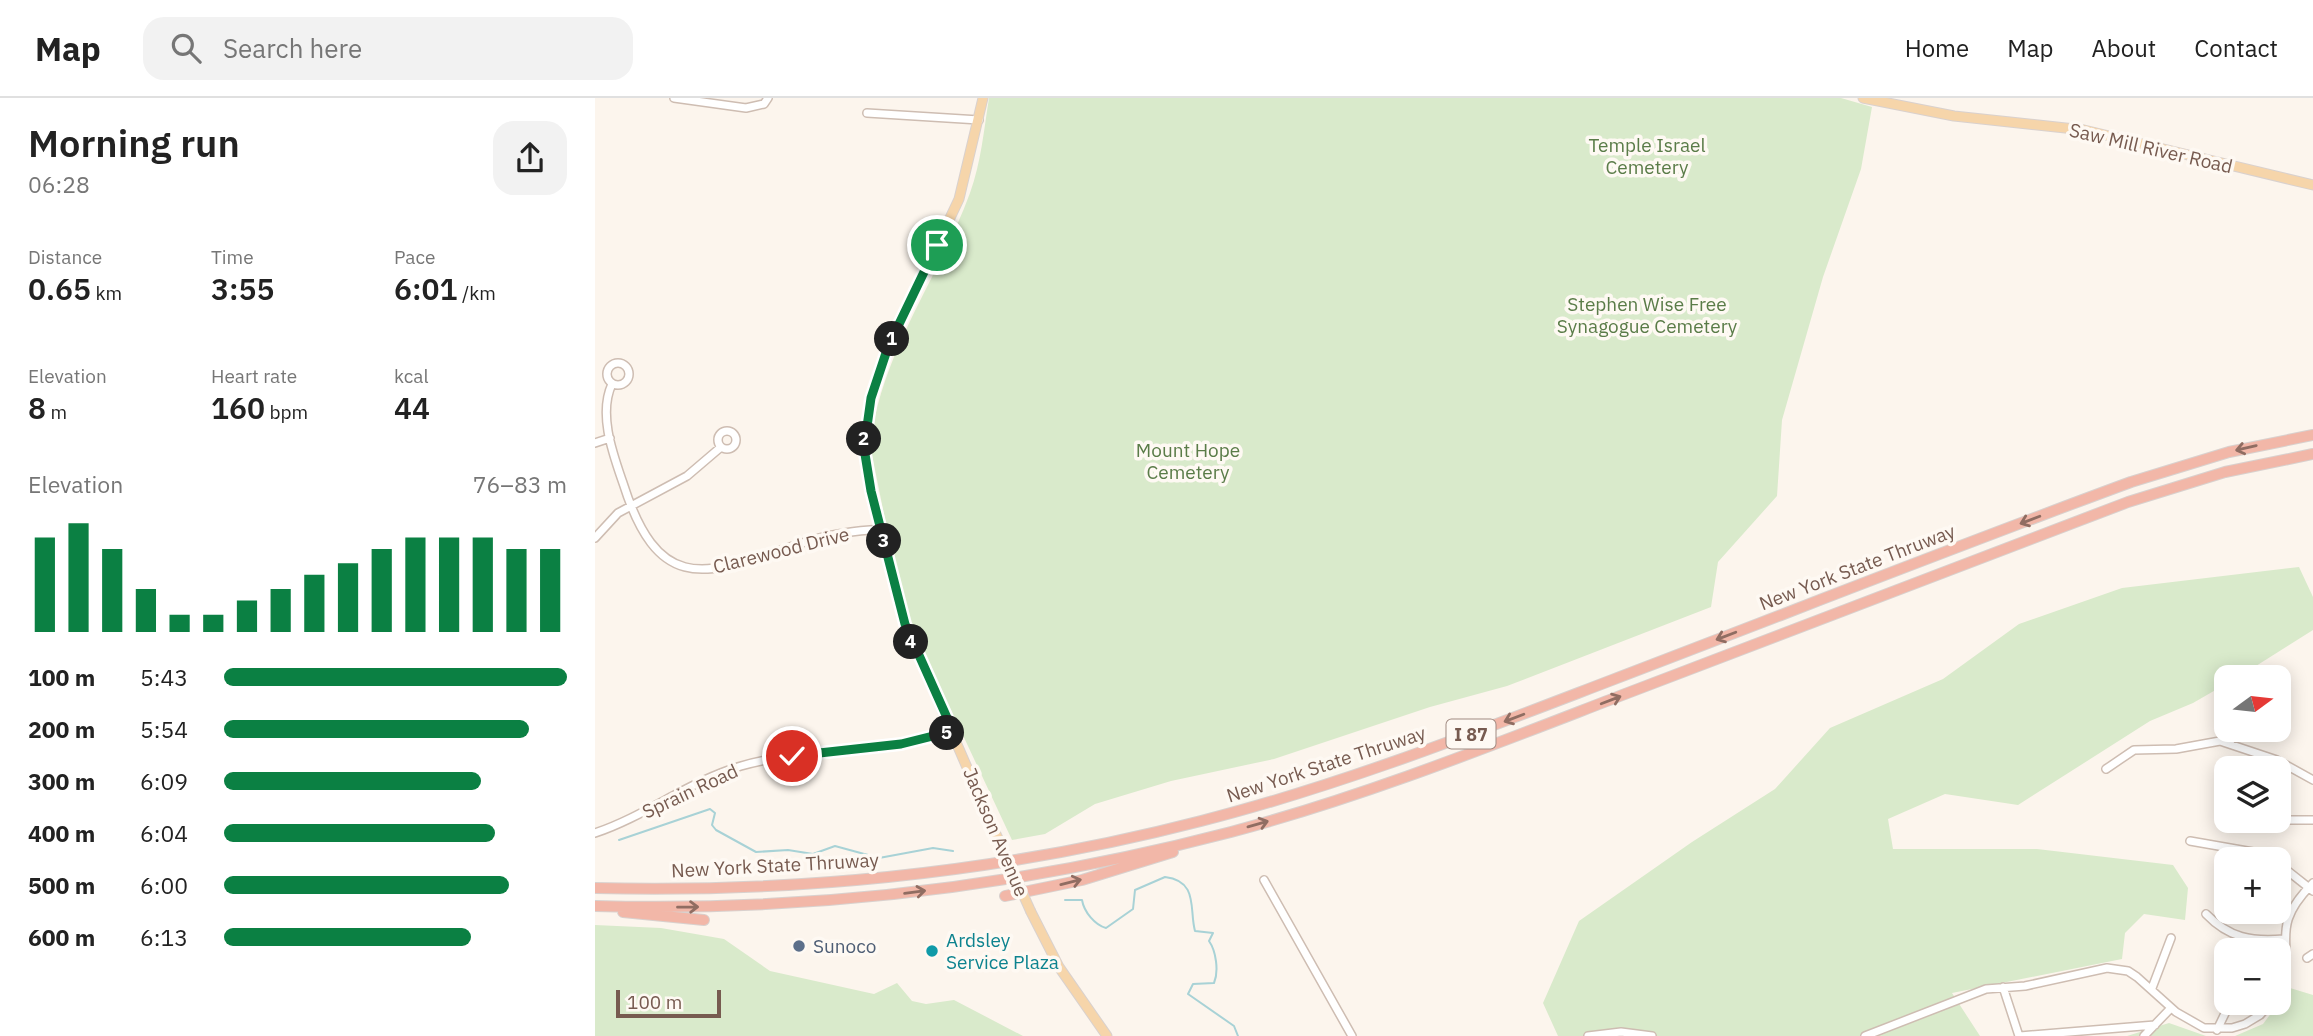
<!DOCTYPE html>
<html lang="en">
<head>
<meta charset="utf-8">
<style>
  :root { --surface:#fff; --page:#f2f2f2; --text:#222; --muted:#767676; --line:#e0e0e0; --accent:#0b8043 }
  body { margin:0; font-family:"IBM Plex Sans",sans-serif; background:var(--page); color:var(--text); height:100vh; display:flex; flex-direction:column; font-size:26px; white-space:nowrap }
  * { box-sizing:border-box; margin:0 }
  p { font-size:23px; color:var(--muted) }
  .icon { flex:none; width:38px; height:38px; fill:none; stroke:currentColor; stroke-width:2; stroke-linecap:round; stroke-linejoin:round }
  .map { position:relative; flex:1; overflow:hidden }
  .side { display:flex; flex-direction:column; background:var(--surface); width:595px }
  .side>* { flex:none }
  .needle { width:46px; rotate:75deg }
  .buttons { position:absolute; left:1619px; top:567px; display:grid; gap:14px }
  .buttons a { display:grid; place-items:center; width:77px; height:77px; border-radius:14px; background:var(--surface); box-shadow:0 4px 18px #0003; font-size:35px }
  .scale { position:absolute; left:21px; bottom:18px; width:105px; box-sizing:border-box; padding-left:7px; border:4px solid #775b50; border-top:0; font-size:19px; line-height:24px; white-space:nowrap; color:#775b50; -webkit-text-stroke:5px #fef9f3; paint-order:stroke }
  .pin { position:absolute; display:grid; place-items:center; width:60px; height:60px; color:#fff; margin:-30px; border:4px solid #fff; border-radius:50%; box-shadow:0 2px 7px #0007 }
  .km { position:absolute; width:35px; height:35px; margin:-18px; border-radius:50%; background:#222; color:#fff; font-size:19px; line-height:35px; text-align:center }
  .round { display:grid; place-items:center; flex:none; width:74px; height:74px; border-radius:21px; background:var(--page) }
  .headline { display:flex; align-items:center; justify-content:space-between; height:119px; padding:0 28px }
  h1 { font-size:38px; font-weight:600; line-height:52px }
  .metrics { display:grid; grid-template-columns:repeat(3,1fr); gap:10px; height:119px; padding:7px 28px }
  .metrics div { display:grid; align-content:center }
  .metrics b { font-size:30px; font-weight:600 }
  .metrics small { font-size:19px; font-weight:400 }
  .metrics p { font-size:19px }
  .chart { height:196px; padding:14px 28px }
  .chart p { display:flex; justify-content:space-between }
  .chart svg { width:100%; height:126px; margin-top:7px; stroke:var(--accent); stroke-width:6 }
  ul { padding:0 28px; list-style:none; font-size:23px }
  li { display:grid; grid-template-columns:112px 84px 1fr; align-items:center; height:52px }
  li i { height:18px; border-radius:9px; background:var(--accent) }
  header { display:flex; align-items:center; gap:42px; box-sizing:border-box; height:98px; padding:0 35px; background:var(--surface); border-bottom:2px solid var(--line) }
  header strong { font-size:33px }
  nav { display:flex; gap:38px; margin-inline-start:auto; font-size:24px }
  .search { width:490px; height:63px; background:var(--page); display:flex; align-items:center; gap:18px; box-sizing:border-box; padding:0 24px; border-radius:21px; color:var(--muted); font-size:26px }
  main { display:flex; flex:1; min-height:0 }
  .map>svg:first-child { display:block }
</style>
</head>
<body>
<header>
<strong>Map</strong>
<div class="search"><svg class="icon" aria-label="search" viewBox="0 0 24 24"><circle cx="10" cy="10" r="6"/><path d="M15 15l6 6"/></svg>Search here</div>
<nav><a>Home</a><a>Map</a><a>About</a><a>Contact</a></nav>
</header>
<main>
<section class="side">
<div class="headline"><div><h1>Morning run</h1><p>06:28</p></div><a class="round"><svg class="icon" aria-label="share" viewBox="0 0 24 24"><path d="M12 15V3M7 8l5-5 5 5M5 13v7h14v-7"/></svg></a></div>
<div class="metrics">
<div><p>Distance</p><b>0.65<small> km</small></b></div>
<div><p>Time</p><b>3:55</b></div>
<div><p>Pace</p><b>6:01<small> /km</small></b></div>
</div>
<div class="metrics">
<div><p>Elevation</p><b>8<small> m</small></b></div>
<div><p>Heart rate</p><b>160<small> bpm</small></b></div>
<div><p>kcal</p><b>44</b></div>
</div>
<div class="chart"><p><span>Elevation</span>76–83 m</p>
<svg viewBox="0 0 160 44" preserveAspectRatio="none"><path d="M5 44V11M15 44V6M25 44V15M35 44V29M45 44V38M55 44V38M65 44V33M75 44V29M85 44V24M95 44V20M105 44V15M115 44V11M125 44V11M135 44V11M145 44V15M155 44V15"/></svg>
</div>
<ul>
<li><b>100 m</b>5:43<i style="width:100%"></i></li>
<li><b>200 m</b>5:54<i style="width:89%"></i></li>
<li><b>300 m</b>6:09<i style="width:75%"></i></li>
<li><b>400 m</b>6:04<i style="width:79%"></i></li>
<li><b>500 m</b>6:00<i style="width:83%"></i></li>
<li><b>600 m</b>6:13<i style="width:72%"></i></li>
</ul>
</section>
<div class="map">
<svg width="1718" height="938" viewBox="0 0 1718 938">
  <rect width="100%" height="100%" fill="#fcf5ed"/>
  <path fill="#d9eacb" d="M 394,0 L 1246,0 L 1277,9 L 1266,71 L 1228,179 L 1187,322 L 1182,398 L 1123,464 L 1116,509 L 912,588 L 835,609 L 679,661 L 576,683 L 500,706 L 450,736 L 417,742 L 365,631 L 340,590 L 310,520 L 275,347 C 287,252 343,182 375,95 C 386,65 389,31 394,0 Z
    M 1704,469 L 1718,499 L 1718,532 L 1653,573 L 1642,579 L 1631,579 L 1631,586 L 1598,605 L 1555,623 L 1423,707 L 1350,696 L 1293,721 L 1298,751 L 1442,751 L 1578,767 L 1593,790 L 1590,822 L 1549,816 L 1530,835 L 1527,861 L 1357,895 L 1385,938 L 963,938 L 948,905 L 984,823 L 1097,744 L 1180,691 L 1235,630 L 1348,581 L 1424,526 L 1527,490 Z
    M 0,827 L 66,830 L 129,841 L 175,873 L 279,896 L 302,885 L 317,903 L 331,906 L 359,902 L 428,938 L 0,938 Z
    M 1695,890 L 1718,897 L 1718,938 L 1640,938 L 1668,926 Z
    M 1574,925 L 1611,938 L 1532,938 Z"/>
  <g fill="none" stroke-linecap="round" stroke-linejoin="round">
    <path stroke="#a8d2d6" stroke-width="2" d="M 24,742 L 115,711 L 120,715 L 117,727 L 121,732 L 161,754 L 193,752 L 218,756 L 240,748 L 284,760 L 338,750 L 358,753
      M 470,802 L 487,802 C 489,814 500,827 511,830 L 538,811 L 540,792 L 570,779 C 604,783 594,812 600,833 L 618,835 L 614,843 C 621,853 624,873 619,885 L 598,886 L 593,896 L 639,928 L 643,938"/>
    <g stroke="#cebdb2" stroke-width="10">
      <path id="minor" d="M 79,0 L 151,10 L 169,6 L 173,0
        M 272,15 L 384,22
        M12 276a11 11 0 1 1 22 0a11 11 0 1 1-22 0Z
        M 17,286 C 3,316 18,356 28,385 C 67,509 121,471 217,442 C 240,435 262,433 286,431
        M123 342a9 9 0 1 1 18 0a9 9 0 1 1-18 0Z
        M 0,345 L 15,340
        M 0,440 L 23,415 L 92,378 L 126,349
        M 1634,645 L 1645,632
        M 1511,671 L 1539,652 L 1581,651 L 1625,643 L 1682,662 L 1718,682
        M 1624,693 L 1631,697
        M 1684,722 L 1718,722
        M 0,735 C 51,718 94,683 146,668 C 215,648 289,657 357,633
        M 1595,743 L 1658,754 L 1674,761
        M 1684,766 L 1718,793
        M 669,782 L 757,938
        M 1611,816 C 1634,840 1657,844 1689,841
        M 1712,860 L 1718,856
        M 1408,889 L 1424,938
        M 1557,890 L 1576,840
        M 1684,891 C 1704,847 1670,833 1718,785
        M 1622,932 L 1635,905
        M 993,938 L 1026,934 L 1057,938
        M 1270,938 L 1391,891 L 1430,888 L 1512,870 L 1533,873 L 1542,879 L 1581,914 L 1609,930 L 1637,930 L 1650,926 L 1665,917 L 1676,905
        M 1425,938 L 1560,927
        M 1549,938 L 1576,910"/>
    </g>
    <g stroke="#d9d1ce" stroke-width="11">
      <path id="major" d="M 388,0 L 364,101 L 294,249 L 276,300 L 269,350 L 276,393 L 310,526 L 396,725
        M 1268,0 L 1359,18 L 1489,32 L 1718,87
        M 436,814 L 464,869 L 512,938"/>
    </g>
    <g stroke="#d9d1ce" stroke-width="12">
      <path id="highway" d="M 0,790 C 204,795 409,774 606,723 C 747,687 881,634 1017,582 C 1190,516 1362,448 1536,384 L 1634,354 L 1718,337
        M 410,798 L 487,782 L 578,754
        M 0,808 C 214,814 429,788 636,734 C 771,698 900,646 1030,596 C 1198,532 1366,468 1533,404 L 1630,374 L 1718,356
        M 28,814 L 109,822"/>
    </g>
    <use href="#minor" stroke="#fff" stroke-width="7"/>
    <use href="#major" stroke="#f6d5aa" stroke-width="9"/>
    <use href="#highway" stroke="#f2b7a8" stroke-width="10"/>
    <g stroke="#d9d1ce" stroke-width="11" stroke-linecap="butt">
      <path id="major-bridge" d="M 396,725 L 436,814"/>
    </g>
    <use href="#major-bridge" stroke="#f6d5aa" stroke-width="9"/>
  </g>
  <defs><path id="oneway-shaft" d="M-6 0H5M1.5-3L5.5 0L1.5 3" fill="none" stroke-width="1.6" stroke-linecap="round" stroke-linejoin="round" transform="scale(1.75)"/></defs>
  <g stroke="#906d62">
    <use href="#oneway-shaft" transform="translate(1651 350) rotate(167)"/>
    <use href="#oneway-shaft" transform="translate(1435 422) rotate(159)"/>
    <use href="#oneway-shaft" transform="translate(1131 538) rotate(159)"/>
    <use href="#oneway-shaft" transform="translate(1016 602) rotate(-21)"/>
    <use href="#oneway-shaft" transform="translate(919 620) rotate(159)"/>
    <use href="#oneway-shaft" transform="translate(663 726) rotate(-16)"/>
    <use href="#oneway-shaft" transform="translate(476 784) rotate(-14)"/>
    <use href="#oneway-shaft" transform="translate(320 794) rotate(-7)"/>
    <use href="#oneway-shaft" transform="translate(93 809) rotate(-1)"/>
  </g>
  <g fill="none" stroke-linecap="round" stroke-linejoin="round">
    <g stroke="#fff" stroke-width="14">
      <path id="route" d="M 197,658 L 306,646 L 358,633 L 310,526 L 276,393 L 269,350 L 276,300 L 293,249 L 342,147"/>
    </g>
    <use href="#route" stroke="#0b8043" stroke-width="9"/>
  </g>
  <circle fill="#5c6f8a" stroke="#fef9f3" stroke-width="2.5" cx="204" cy="848" r="7"/>
  <circle fill="#0f9aa8" stroke="#fef9f3" stroke-width="2.5" cx="337" cy="853" r="7"/>
  <g text-anchor="middle" dominant-baseline="central" stroke-width="7" stroke-linejoin="round" paint-order="stroke">
    <rect fill="#fef9f3" stroke="#a08a81" stroke-width="2" x="851.5" y="621.5" width="49" height="29" rx="5"/>
    <g font-size="18" font-weight="bold" fill="#775b50">
      <text x="876" y="636">I 87</text>
    </g>
    <g font-size="19" fill="#5a7c48" stroke="#fef9f3">
      <text x="1052" y="47">Temple Israel<tspan x="1052" dy="22">Cemetery</tspan></text>
      <text x="1052" y="206">Stephen Wise Free<tspan x="1052" dy="22">Synagogue Cemetery</tspan></text>
      <text x="593" y="352">Mount Hope<tspan x="593" dy="22">Cemetery</tspan></text>
    </g>
    <g font-size="19" fill="#775b50" stroke="#fef9f3">
      <text transform="translate(1556 50) rotate(13)">Saw Mill River Road</text>
      <text transform="translate(186 452) rotate(-14)">Clarewood Drive</text>
      <text transform="translate(1262 469) rotate(-21)">New York State Thruway</text>
      <text transform="translate(731 666) rotate(-18)">New York State Thruway</text>
      <text transform="translate(95 693) rotate(-25)">Sprain Road</text>
      <text transform="translate(401 734) rotate(67)">Jackson Avenue</text>
      <text transform="translate(180 767) rotate(-3)">New York State Thruway</text>
    </g>
    <g font-size="19" fill="#0d838f" stroke="#fef9f3" text-anchor="start">
      <text x="351" y="842">Ardsley<tspan x="351" dy="22">Service Plaza</tspan></text>
    </g>
    <g font-size="19" fill="#4e5e75" stroke="#fef9f3" text-anchor="start">
      <text x="218" y="848">Sunoco</text>
    </g>
  </g>
</svg>
<div class="buttons">
<a><svg class="needle" viewBox="-14 -14 28 28"><path d="M0-13l5 13h-10z" fill="#e53935"/><path d="M0 13l5-13h-10z" fill="#767676"/></svg></a>
<a><svg class="icon" aria-label="layers" viewBox="0 0 24 24"><path d="M12 4l9 5-9 5-9-5zM3 14l9 5 9-5"/></svg></a>
<a>+</a>
<a>−</a>
</div>
<div class="scale">100 m</div>
<div class="pin" style="left:342px;top:147px;background:#1e9e55"><svg class="icon" aria-label="arrive" viewBox="0 0 24 24"><path d="M6 21V4h12l-3 4 3 4H6"/></svg></div>
<div class="pin" style="left:197px;top:658px;background:#d93025"><svg class="icon" aria-label="check" viewBox="0 0 24 24"><path d="M5 12l5 5 9-10"/></svg></div>
<b class="km" style="left:297px;top:241px">1</b>
<b class="km" style="left:269px;top:341px">2</b>
<b class="km" style="left:289px;top:443px">3</b>
<b class="km" style="left:316px;top:544px">4</b>
<b class="km" style="left:352px;top:635px">5</b>
</div>
</main>
</body>
</html>
